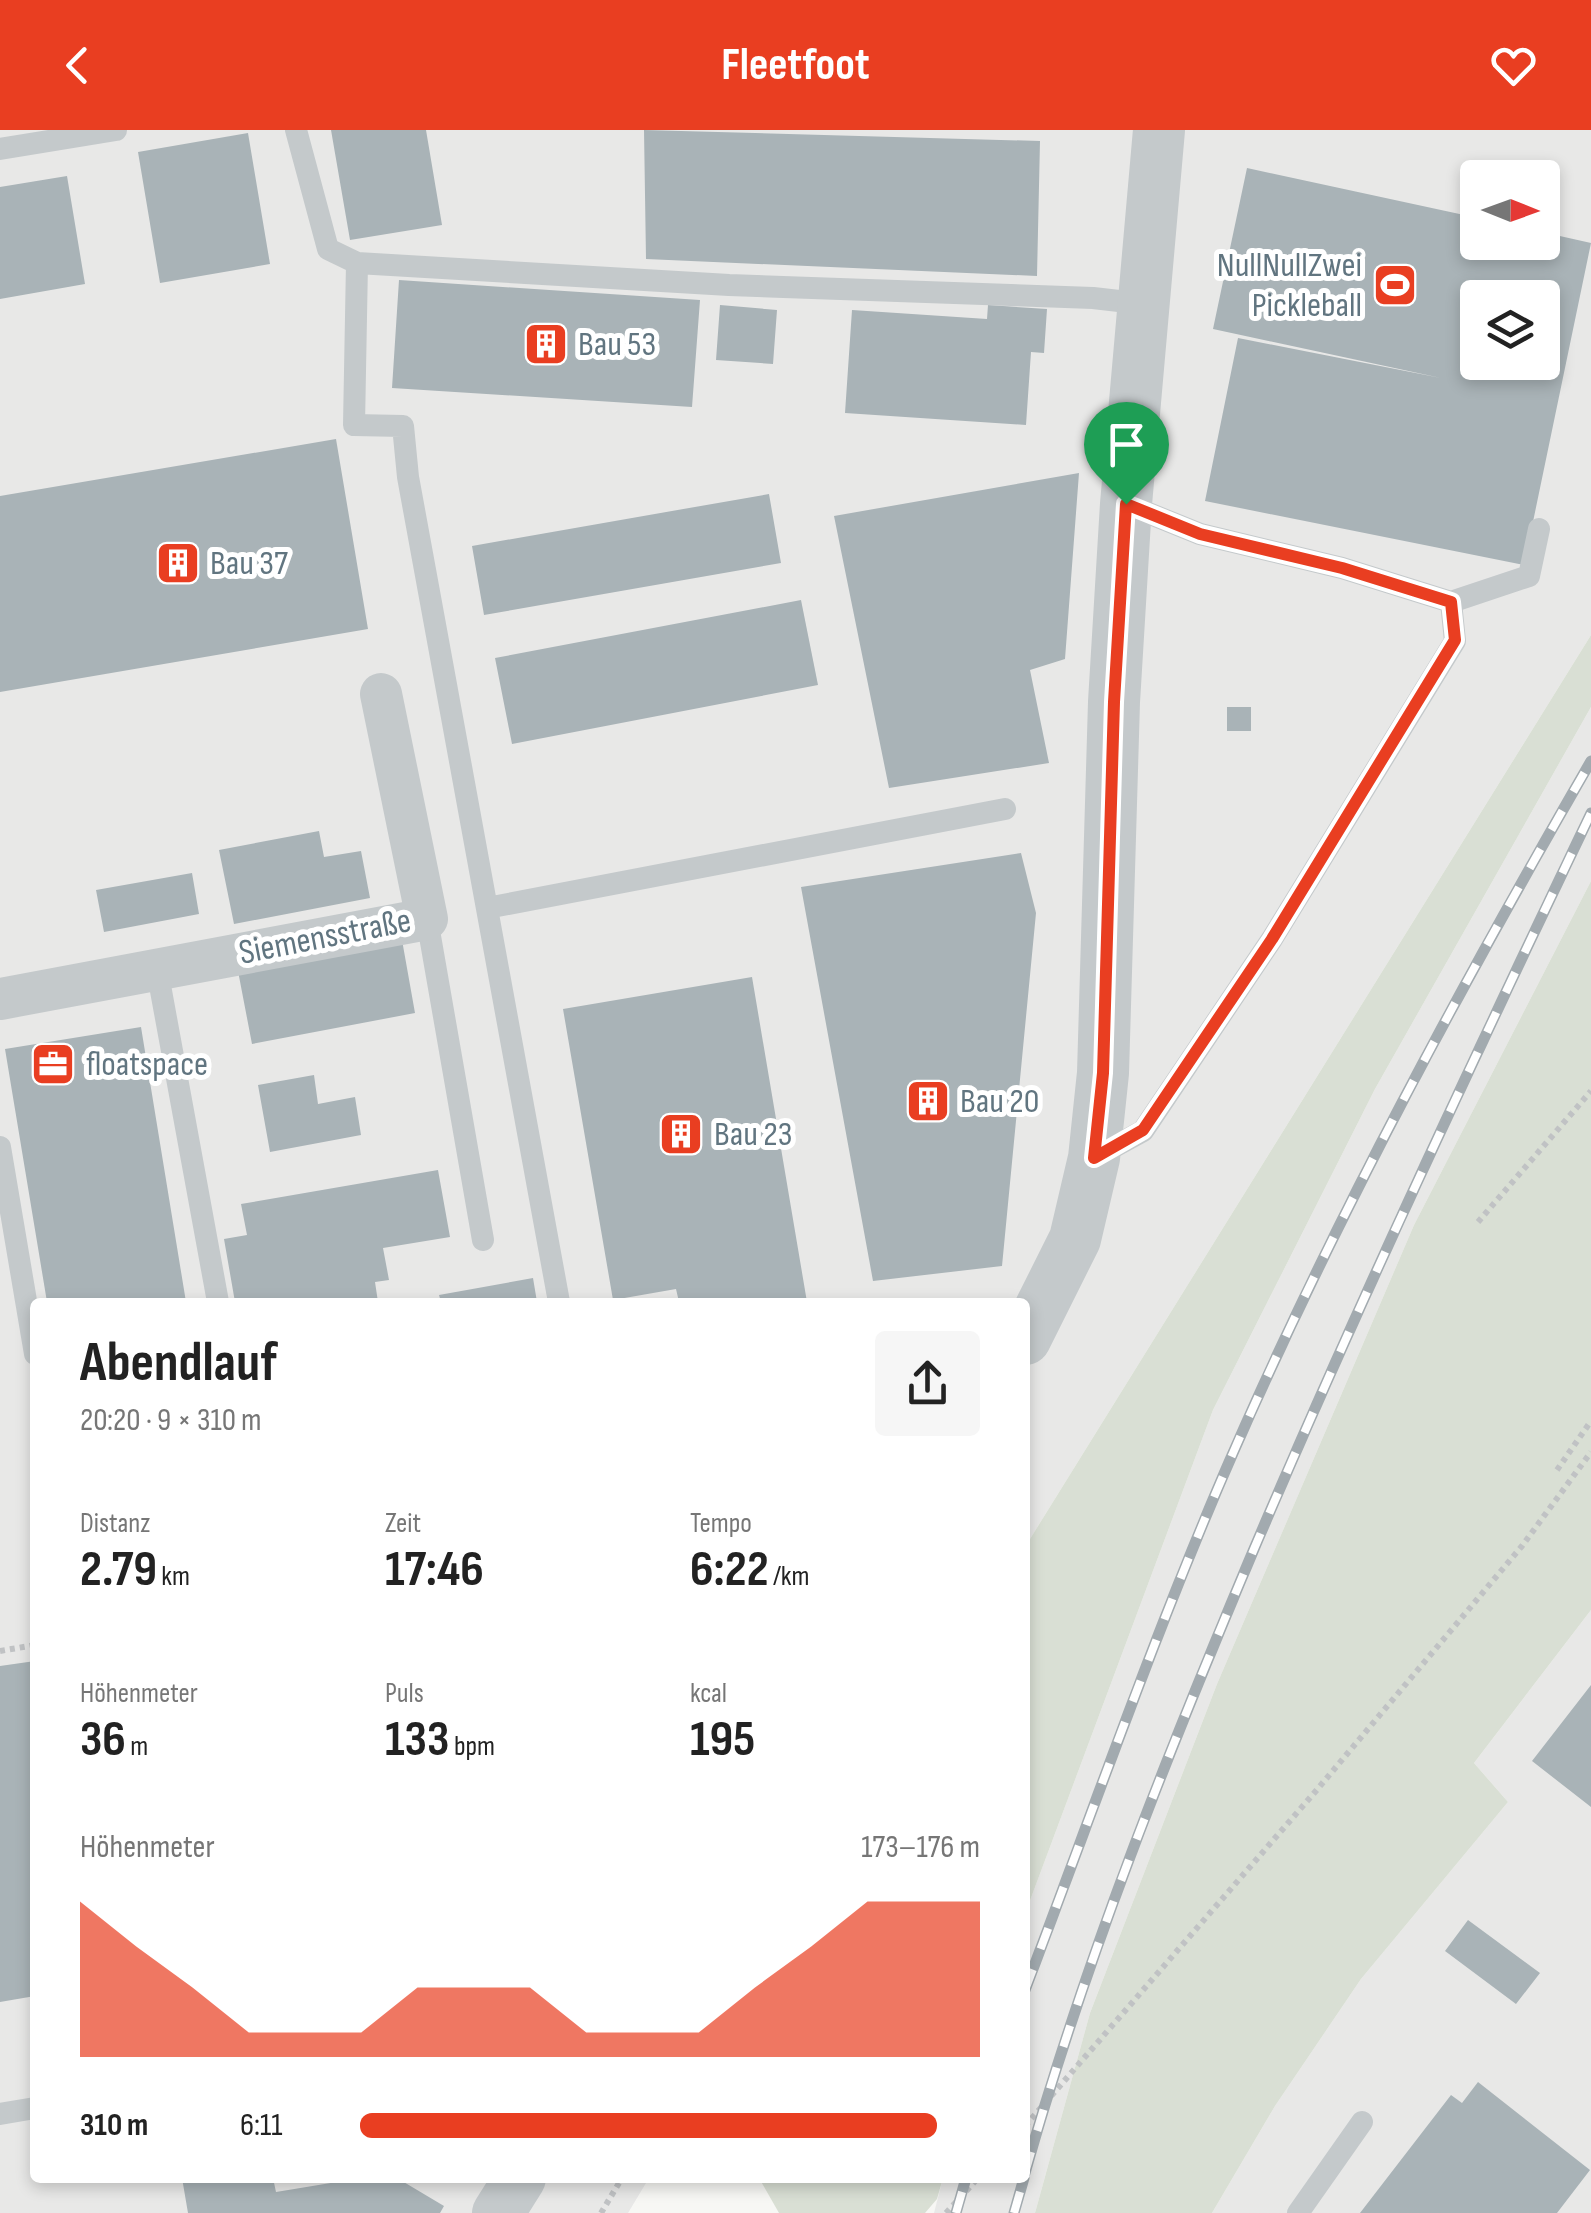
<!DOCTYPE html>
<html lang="de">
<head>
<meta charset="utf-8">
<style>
  :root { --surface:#fff; --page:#f6f6f6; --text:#222; --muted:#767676; --accent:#e93e21 }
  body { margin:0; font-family:"Sofia Sans Condensed",sans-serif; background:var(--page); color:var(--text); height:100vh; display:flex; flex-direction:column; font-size:38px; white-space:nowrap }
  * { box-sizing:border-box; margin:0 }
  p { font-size:32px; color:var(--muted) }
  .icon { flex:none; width:55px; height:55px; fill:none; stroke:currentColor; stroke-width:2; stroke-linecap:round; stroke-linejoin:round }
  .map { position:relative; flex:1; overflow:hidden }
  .panel { position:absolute; left:30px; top:1168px; width:1000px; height:885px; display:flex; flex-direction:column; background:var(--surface); border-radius:10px; box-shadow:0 5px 15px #0003 }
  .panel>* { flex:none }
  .needle { width:65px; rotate:91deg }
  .tools { position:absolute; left:1460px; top:30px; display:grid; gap:20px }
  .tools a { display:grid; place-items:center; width:100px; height:100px; border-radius:10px; background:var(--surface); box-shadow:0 5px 15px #0003; font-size:50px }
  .pin { position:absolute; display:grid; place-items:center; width:85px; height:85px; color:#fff; margin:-102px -42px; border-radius:50% 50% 50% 0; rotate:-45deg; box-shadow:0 0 10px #0007 }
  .pin .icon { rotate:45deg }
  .round { display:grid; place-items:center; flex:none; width:105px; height:105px; border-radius:10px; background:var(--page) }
  .summary { display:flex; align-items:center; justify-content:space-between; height:170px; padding:0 50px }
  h1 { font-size:55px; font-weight:700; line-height:75px }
  .metrics { display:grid; grid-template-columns:repeat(3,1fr); gap:15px; height:170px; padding:10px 50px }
  .metrics div { display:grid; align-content:center }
  .metrics b { font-size:50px; font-weight:700 }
  .metrics small { font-size:28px; font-weight:400 }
  .metrics p { font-size:28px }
  .chart { height:280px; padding:20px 50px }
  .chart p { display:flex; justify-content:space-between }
  .chart svg { width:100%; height:180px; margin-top:10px; fill:var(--accent); opacity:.7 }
  ul { padding:0 50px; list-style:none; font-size:32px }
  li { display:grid; grid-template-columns:160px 120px 1fr; align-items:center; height:75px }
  li i { height:25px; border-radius:12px; background:var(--accent) }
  header { display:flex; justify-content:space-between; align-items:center; height:130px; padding:0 50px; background:var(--accent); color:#fff; font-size:45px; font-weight:700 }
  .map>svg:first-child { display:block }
</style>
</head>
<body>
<header><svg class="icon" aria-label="back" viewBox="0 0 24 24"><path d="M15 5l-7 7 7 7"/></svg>Fleetfoot<svg class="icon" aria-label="heart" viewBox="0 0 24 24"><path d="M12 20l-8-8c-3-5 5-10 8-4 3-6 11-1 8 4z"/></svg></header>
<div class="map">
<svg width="1591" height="2083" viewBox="0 0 1591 2083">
  <rect width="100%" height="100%" fill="#f7f7f4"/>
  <path fill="#e8e8e7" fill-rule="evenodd" d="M 0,0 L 1591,0 L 1591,505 L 1025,1417 L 1025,1172 L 35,1172 L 35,2048 L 649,2048 L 628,2083 L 0,2083 ZM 1478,48 L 1542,48 L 1542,112 L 1478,112 ZM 1478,168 L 1542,168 L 1542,232 L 1478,232 Z
    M 1591,577 L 1591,751 L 1414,1095 L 1217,1554 L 1090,1883 L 1035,2083 L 934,2083 L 943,2048 L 1025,2048 L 1025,1784 L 1213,1280 L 1375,959 Z
    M 1591,1480 L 1591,2083 L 1212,2083 L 1275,1976 L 1361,1849 L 1508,1672 L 1474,1633 Z"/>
  <path fill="#d9dfd4" d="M 1591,505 L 1591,577 L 1375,959 L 1213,1280 L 1025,1784 L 1025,1417 Z
    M 1591,751 L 1591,1480 L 1474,1633 L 1508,1672 L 1361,1849 L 1275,1976 L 1212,2083 L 1035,2083 L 1090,1883 L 1217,1554 L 1414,1095 Z
    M 759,2048 L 943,2048 L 937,2069 L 925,2083 L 779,2083 Z"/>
  <path fill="#a9b3b7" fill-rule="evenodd" d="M 331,0 L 426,0 L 442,95 L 350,110 Z
    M 644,0 L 1040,11 L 1037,146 L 646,129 Z
    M 248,3 L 270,134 L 160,153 L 138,22 Z
    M 1247,38 L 1478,88 L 1478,112 L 1542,112 L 1542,102 L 1591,113 L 1524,435 L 1205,371 L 1238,208 L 1441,248 L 1213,199 ZM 1478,168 L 1542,168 L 1542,232 L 1478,232 Z
    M 67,46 L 85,154 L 0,169 L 0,57 Z
    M 399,150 L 700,170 L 692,277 L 392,258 Z
    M 720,175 L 777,180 L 773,234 L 716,230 Z
    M 988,175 L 1047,179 L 1044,223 L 1031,222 L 1026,295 L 845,283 L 852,180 L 987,189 Z
    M 336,309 L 368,499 L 0,562 L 0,366 Z
    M 1079,343 L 1065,529 L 1030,540 L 1049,633 L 889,658 L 834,386 Z
    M 769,364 L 781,433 L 484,485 L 472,416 Z
    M 801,470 L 818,555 L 512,614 L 495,528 Z
    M 1227,577 L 1251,577 L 1251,601 L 1227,601 Z
    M 319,701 L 324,727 L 361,721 L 370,768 L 234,794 L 219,720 Z
    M 1021,723 L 1036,783 L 1002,1136 L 873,1151 L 801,757 Z
    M 192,743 L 199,784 L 104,802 L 96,760 Z
    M 402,810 L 415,883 L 252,914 L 238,841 Z
    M 752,847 L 807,1172 L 679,1172 L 676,1159 L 613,1170 L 563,879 Z
    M 141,897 L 186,1172 L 47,1172 L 5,919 Z
    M 314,945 L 318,974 L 355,967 L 361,1005 L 270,1022 L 258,955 Z
    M 438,1040 L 450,1107 L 383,1118 L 389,1150 L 375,1152 L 378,1172 L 235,1172 L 224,1109 L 247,1105 L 241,1074 Z
    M 533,1148 L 537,1172 L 441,1172 L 439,1165 Z
    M 35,1531 L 35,1866 L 0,1872 L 0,1536 Z
    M 1591,1555 L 1591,1677 L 1532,1631 Z
    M 1468,1790 L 1540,1843 L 1516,1874 L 1445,1821 Z
    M 1478,1952 L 1590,2040 L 1557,2083 L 1360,2083 L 1451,1965 L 1462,1973 Z
    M 182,2048 L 273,2048 L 276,2062 L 361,2048 L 397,2048 L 444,2076 L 440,2083 L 188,2083 Z"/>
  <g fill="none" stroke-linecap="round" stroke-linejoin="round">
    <path stroke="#c0c2c4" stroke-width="6" stroke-dasharray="5 5" stroke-linecap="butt" d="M 1478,1092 L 1591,961
      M 1557,1340 L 1591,1291
      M 0,1521 L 35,1515
      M 1025,1996 L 1315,1662 L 1522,1416 L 1591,1322
      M 601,2083 L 622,2048
      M 946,2083 L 978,2048"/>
    <path stroke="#c4c9cb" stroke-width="22" d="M 296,0 L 328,119 L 357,133
      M 0,19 L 116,0
      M 1451,472 L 1529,446 L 1539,399
      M 487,778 L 1005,679
      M 427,789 L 483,1110
      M 157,839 L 218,1172
      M 0,1017 L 35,1224
      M 1097,1026 L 1143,1001 L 1272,809 L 1455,511 L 1451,472 L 1342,438 L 1200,404 L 1126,374
      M 559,1172 L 408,347 L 403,296 L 354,295 L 357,133 L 729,155 L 1093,168 L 1145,174
      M 0,1984 L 35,1978
      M 1298,2083 L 1362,1992"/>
    <path stroke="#c4c9cb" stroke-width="42" d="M 0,869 L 427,789 L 381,564"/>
    <path stroke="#c4c9cb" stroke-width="52" d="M 1025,1209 L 1075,1109 L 1094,1028 L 1103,943 L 1114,572 L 1126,374 L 1159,0
      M 498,2083 L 520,2048"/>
    <g stroke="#a2aaaf" stroke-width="11">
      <path id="rail" d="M 1025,1860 C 1093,1681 1156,1499 1233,1323 C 1337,1085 1461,856 1591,631
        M 1025,2043 C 1085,1830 1168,1623 1254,1419 C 1360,1170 1475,926 1591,683
        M 956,2083 L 966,2048
        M 1014,2083 L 1024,2048"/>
    </g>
    <use href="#rail" stroke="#fff" stroke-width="8" stroke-dasharray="22" stroke-linecap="butt"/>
  </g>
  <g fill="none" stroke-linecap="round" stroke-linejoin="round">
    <g stroke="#fff" stroke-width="20">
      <path id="route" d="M 1126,374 L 1200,404 L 1342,438 L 1451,472 L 1455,510 L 1272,809 L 1143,1000 L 1094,1028 L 1103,943 L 1114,572 Z"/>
    </g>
    <use href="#route" stroke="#e93e21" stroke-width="12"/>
  </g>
  <defs>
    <g id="stadium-square" transform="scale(2.25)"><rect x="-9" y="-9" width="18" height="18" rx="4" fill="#e93e21" stroke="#fff"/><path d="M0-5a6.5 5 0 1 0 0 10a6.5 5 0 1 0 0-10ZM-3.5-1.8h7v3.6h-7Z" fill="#fff"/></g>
    <g id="building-square" transform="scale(2.25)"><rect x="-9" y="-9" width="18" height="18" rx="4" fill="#e93e21" stroke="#fff"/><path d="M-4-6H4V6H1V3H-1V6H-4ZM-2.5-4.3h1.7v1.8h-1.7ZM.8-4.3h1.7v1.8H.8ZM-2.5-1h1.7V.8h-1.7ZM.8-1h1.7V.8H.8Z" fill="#fff"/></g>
    <g id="office-square" transform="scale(2.25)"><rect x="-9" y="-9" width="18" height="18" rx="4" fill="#e93e21" stroke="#fff"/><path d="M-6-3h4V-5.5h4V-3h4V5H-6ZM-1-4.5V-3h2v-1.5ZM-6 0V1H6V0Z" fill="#fff"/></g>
  </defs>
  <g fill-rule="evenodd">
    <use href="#stadium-square" x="1395" y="155"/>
    <use href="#building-square" x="546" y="214"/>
    <use href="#building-square" x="178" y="433"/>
    <use href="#office-square" x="53" y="934"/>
    <use href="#building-square" x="928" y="971"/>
    <use href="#building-square" x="681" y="1004"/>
  </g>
  <g text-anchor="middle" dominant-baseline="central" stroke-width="10" stroke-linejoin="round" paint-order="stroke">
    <g font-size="35" fill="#617580" stroke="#fff" text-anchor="start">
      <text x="1362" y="135" text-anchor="end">NullNullZwei<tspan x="1362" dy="40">Pickleball</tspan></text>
      <text x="578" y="214">Bau 53</text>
      <text x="210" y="433">Bau 37</text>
      <text x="86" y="934">floatspace</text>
      <text x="960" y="971">Bau 20</text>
      <text x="714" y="1004">Bau 23</text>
    </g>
    <g font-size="35" fill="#617580" stroke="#fff">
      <text transform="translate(325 807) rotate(-11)">Siemensstraße</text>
    </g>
  </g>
</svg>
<div class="tools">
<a><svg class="needle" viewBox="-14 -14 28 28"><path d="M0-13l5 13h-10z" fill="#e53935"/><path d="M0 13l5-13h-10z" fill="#767676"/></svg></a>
<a><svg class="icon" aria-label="layers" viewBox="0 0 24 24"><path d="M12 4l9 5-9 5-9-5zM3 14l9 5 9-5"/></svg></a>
</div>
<div class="pin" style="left:1126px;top:374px;background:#1e9e55"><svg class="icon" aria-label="arrive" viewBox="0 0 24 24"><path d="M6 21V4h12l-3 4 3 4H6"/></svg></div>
<section class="panel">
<div class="summary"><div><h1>Abendlauf</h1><p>20:20 · 9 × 310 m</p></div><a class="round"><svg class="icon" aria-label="share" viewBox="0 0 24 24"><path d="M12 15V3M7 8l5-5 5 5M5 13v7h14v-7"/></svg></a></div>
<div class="metrics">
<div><p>Distanz</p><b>2.79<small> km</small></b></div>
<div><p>Zeit</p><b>17:46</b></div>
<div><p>Tempo</p><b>6:22<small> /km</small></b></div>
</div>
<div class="metrics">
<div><p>Höhenmeter</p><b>36<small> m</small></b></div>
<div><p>Puls</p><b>133<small> bpm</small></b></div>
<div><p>kcal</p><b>195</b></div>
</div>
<div class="chart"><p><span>Höhenmeter</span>173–176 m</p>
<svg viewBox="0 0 160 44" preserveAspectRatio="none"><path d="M0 44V6L10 17L20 27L30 38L40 38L50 38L60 27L70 27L80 27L90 38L100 38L110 38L120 27L130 17L140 6L150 6L160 6V44z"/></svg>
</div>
<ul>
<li><b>310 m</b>6:11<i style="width:93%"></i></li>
</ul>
</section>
</div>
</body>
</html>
